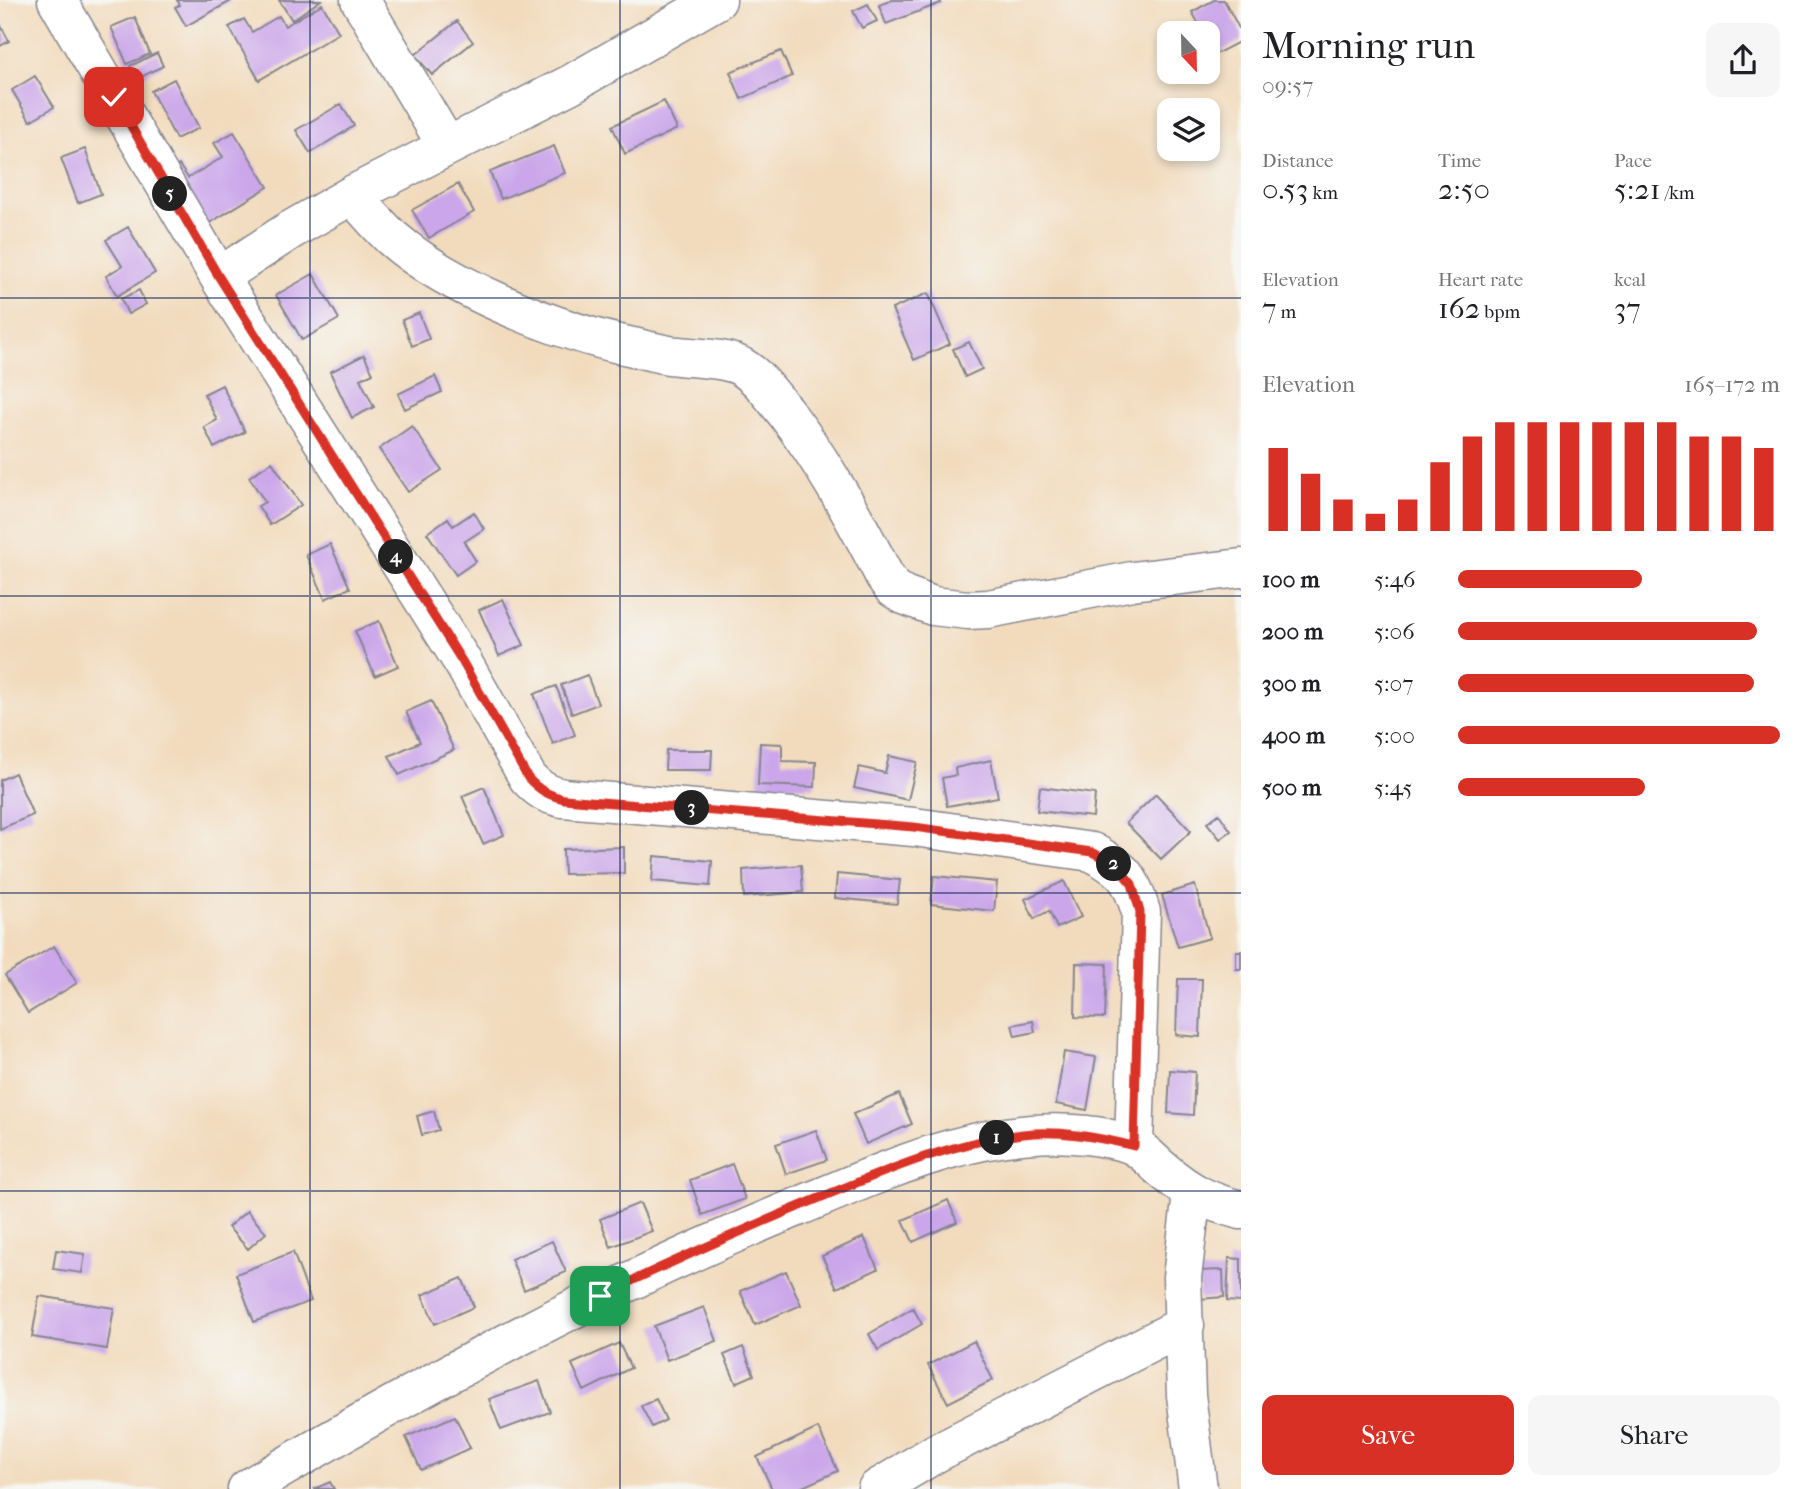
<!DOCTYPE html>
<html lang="en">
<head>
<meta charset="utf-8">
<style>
  :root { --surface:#fff; --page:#f6f6f6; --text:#202124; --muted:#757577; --accent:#d93025 }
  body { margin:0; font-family:"IM FELL French Canon",serif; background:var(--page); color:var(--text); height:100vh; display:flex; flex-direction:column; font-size:26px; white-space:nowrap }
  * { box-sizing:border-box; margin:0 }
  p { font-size:23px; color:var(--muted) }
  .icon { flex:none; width:38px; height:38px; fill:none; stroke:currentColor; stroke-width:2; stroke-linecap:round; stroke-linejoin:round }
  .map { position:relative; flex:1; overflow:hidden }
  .side { display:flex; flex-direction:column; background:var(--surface); width:560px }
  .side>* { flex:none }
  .needle { width:46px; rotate:158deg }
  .buttons { position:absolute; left:1157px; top:21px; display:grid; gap:14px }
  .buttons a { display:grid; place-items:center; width:63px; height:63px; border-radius:14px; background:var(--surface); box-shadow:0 4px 10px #0003; font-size:35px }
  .pin { position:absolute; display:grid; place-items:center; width:60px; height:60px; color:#fff; margin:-30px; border-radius:14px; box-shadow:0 4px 10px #0006 }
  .km { position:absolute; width:35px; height:35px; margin:-18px; border-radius:50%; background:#222; color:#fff; font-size:19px; line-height:35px; text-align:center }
  .round { display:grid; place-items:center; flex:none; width:74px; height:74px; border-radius:14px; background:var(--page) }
  .head { display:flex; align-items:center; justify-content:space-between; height:119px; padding:0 21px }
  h1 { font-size:38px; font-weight:600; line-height:52px }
  .stats { display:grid; grid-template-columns:repeat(3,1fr); gap:10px; height:119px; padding:7px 21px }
  .stats div { display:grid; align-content:center }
  .stats b { font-size:30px; font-weight:600 }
  .stats small { font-size:19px; font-weight:400 }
  .stats p { font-size:19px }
  .chart { height:196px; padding:14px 21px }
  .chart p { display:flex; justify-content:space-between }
  .chart svg { width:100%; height:126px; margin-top:7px; stroke:var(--accent); stroke-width:6 }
  .action { display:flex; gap:14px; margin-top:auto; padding:14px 21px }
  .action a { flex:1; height:80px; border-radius:14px; background:var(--accent); color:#fff; font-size:28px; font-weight:600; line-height:80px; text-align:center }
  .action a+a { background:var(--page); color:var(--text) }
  ul { padding:0 21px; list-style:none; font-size:23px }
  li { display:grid; grid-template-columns:112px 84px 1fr; align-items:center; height:52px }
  li i { height:18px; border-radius:9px; background:var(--accent) }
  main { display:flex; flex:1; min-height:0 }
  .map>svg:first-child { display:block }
</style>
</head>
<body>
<main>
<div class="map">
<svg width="1241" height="1489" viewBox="0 0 1241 1489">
  <rect width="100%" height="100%" fill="#f6f6f2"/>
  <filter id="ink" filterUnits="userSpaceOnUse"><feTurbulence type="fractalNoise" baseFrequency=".0143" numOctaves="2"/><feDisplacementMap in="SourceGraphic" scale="14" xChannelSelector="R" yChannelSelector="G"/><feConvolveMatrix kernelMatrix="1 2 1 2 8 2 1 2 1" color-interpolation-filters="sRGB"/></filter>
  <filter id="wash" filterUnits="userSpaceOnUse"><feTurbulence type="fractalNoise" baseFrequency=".00686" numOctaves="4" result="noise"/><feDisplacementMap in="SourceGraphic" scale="28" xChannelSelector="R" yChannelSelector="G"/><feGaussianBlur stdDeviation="1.57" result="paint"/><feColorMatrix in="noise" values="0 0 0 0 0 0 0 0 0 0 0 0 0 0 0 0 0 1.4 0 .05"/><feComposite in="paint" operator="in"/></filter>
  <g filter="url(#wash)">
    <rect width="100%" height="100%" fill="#f2dbbd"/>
    <g id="blocks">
      <path fill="#cba6ea" d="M 177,0 L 233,0 L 186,26 L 175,7 L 180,5 Z
        M 279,0 L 321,0 L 292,20 Z
        M 892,0 L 939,0 L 941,3 L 886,24 L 879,5 Z
        M 1214,0 L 1224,0 L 1241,32 L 1241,41 L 1216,54 L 1208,39 L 1208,33 L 1204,33 L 1192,12 Z
        M 322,4 L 339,33 L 259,80 L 229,27 L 244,19 L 252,32 L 279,16 L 285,26 Z
        M 868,4 L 877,21 L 862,28 L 853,11 Z
        M 135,17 L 150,54 L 127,64 L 111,27 Z
        M 457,21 L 473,42 L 432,75 L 415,55 Z
        M 0,24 L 9,41 L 0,46 Z
        M 781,51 L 792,76 L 741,99 L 730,72 Z
        M 157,53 L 163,66 L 137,79 L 130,66 Z
        M 35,76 L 54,107 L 30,121 L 12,90 Z
        M 174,79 L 199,128 L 176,139 L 151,91 Z
        M 664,101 L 677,129 L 625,154 L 612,126 Z
        M 341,104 L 354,126 L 310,153 L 296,130 Z
        M 234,132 L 268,187 L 195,232 L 161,176 L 179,165 L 188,178 L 223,157 L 214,143 Z
        M 554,146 L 565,173 L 501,199 L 490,172 Z
        M 85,149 L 101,194 L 78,203 L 61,158 Z
        M 458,184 L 474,212 L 429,238 L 412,210 Z
        M 128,227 L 155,273 L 117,296 L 106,276 L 122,266 L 106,240 Z
        M 313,274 L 339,319 L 302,340 L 276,295 Z
        M 139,290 L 146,304 L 128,314 L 121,299 Z
        M 928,293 L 950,344 L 914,360 L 892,309 Z
        M 419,313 L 429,339 L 412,346 L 402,320 Z
        M 969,342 L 982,369 L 965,377 L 953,349 Z
        M 364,355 L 373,373 L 360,379 L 374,407 L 352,418 L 330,372 Z
        M 435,376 L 442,392 L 405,409 L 398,394 Z
        M 222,385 L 245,432 L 214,448 L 204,427 L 217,420 L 204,394 Z
        M 412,426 L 442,470 L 408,492 L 379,449 Z
        M 272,462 L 301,505 L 270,525 L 258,506 L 265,502 L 249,477 Z
        M 474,512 L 484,529 L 464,542 L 476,561 L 456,575 L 427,533 L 448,518 L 453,526 Z
        M 330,544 L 350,588 L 325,599 L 306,555 Z
        M 503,599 L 524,645 L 499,656 L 479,610 Z
        M 379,621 L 398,666 L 375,676 L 355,631 Z
        M 587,675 L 598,704 L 572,714 L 561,685 Z
        M 556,686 L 575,735 L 553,744 L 534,694 Z
        M 431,701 L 454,750 L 399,775 L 389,756 L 420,742 L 406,712 Z
        M 760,743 L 782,744 L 782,761 L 816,762 L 815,787 L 758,785 Z
        M 666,750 L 712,750 L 711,770 L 665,770 Z
        M 889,756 L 917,762 L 908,800 L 854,788 L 859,767 L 885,773 Z
        M 991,760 L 998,797 L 947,806 L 942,778 L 956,775 L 955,768 Z
        M 15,773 L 33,815 L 0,829 L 0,780 Z
        M 484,787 L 504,835 L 483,844 L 462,796 Z
        M 1040,787 L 1095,794 L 1093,817 L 1037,811 Z
        M 1156,794 L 1191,831 L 1161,859 L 1126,823 Z
        M 1219,814 L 1231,831 L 1220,839 L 1207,823 Z
        M 624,847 L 624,873 L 564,874 L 563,849 Z
        M 654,856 L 712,861 L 710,886 L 652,881 Z
        M 801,865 L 803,892 L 744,897 L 743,870 Z
        M 837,874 L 900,880 L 897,904 L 835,898 Z
        M 934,876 L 997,882 L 994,911 L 931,904 Z
        M 1064,881 L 1081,917 L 1057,928 L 1049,911 L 1034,919 L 1025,899 Z
        M 1195,885 L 1210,938 L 1178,947 L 1162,895 Z
        M 54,946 L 77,983 L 28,1013 L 5,975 Z
        M 1236,951 L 1241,951 L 1241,969 L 1236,969 Z
        M 1076,963 L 1107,964 L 1105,1018 L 1075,1017 Z
        M 1178,979 L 1202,979 L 1200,1037 L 1176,1035 Z
        M 1033,1021 L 1035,1032 L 1015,1036 L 1012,1025 Z
        M 1064,1052 L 1096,1057 L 1087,1110 L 1056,1104 Z
        M 1170,1070 L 1195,1072 L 1193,1115 L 1168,1113 Z
        M 899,1094 L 912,1124 L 866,1144 L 853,1114 Z
        M 434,1111 L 439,1130 L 422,1135 L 417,1116 Z
        M 816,1130 L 827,1160 L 786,1174 L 776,1144 Z
        M 732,1164 L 745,1199 L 702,1215 L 690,1180 Z
        M 948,1200 L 957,1222 L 913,1242 L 903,1220 Z
        M 640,1203 L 652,1231 L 611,1247 L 600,1219 Z
        M 247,1211 L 266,1233 L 248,1249 L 228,1227 Z
        M 864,1237 L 878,1269 L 837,1288 L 822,1256 Z
        M 552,1241 L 566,1272 L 524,1290 L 511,1259 Z
        M 56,1250 L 85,1254 L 82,1273 L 53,1269 Z
        M 293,1252 L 311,1301 L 254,1322 L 236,1274 Z
        M 1229,1258 L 1241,1259 L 1241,1302 L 1227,1301 Z
        M 1223,1270 L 1224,1297 L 1199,1299 L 1198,1271 Z
        M 786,1271 L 801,1305 L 755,1325 L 740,1291 Z
        M 462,1278 L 474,1307 L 435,1324 L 422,1295 Z
        M 39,1296 L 114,1308 L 107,1349 L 32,1337 Z
        M 704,1307 L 717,1341 L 667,1360 L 654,1326 Z
        M 913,1308 L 922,1324 L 878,1350 L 869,1334 Z
        M 974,1341 L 993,1380 L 948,1403 L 928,1365 Z
        M 619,1343 L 631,1368 L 584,1391 L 572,1364 Z
        M 743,1347 L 754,1375 L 736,1383 L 724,1355 Z
        M 539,1381 L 550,1412 L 501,1430 L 489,1399 Z
        M 656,1399 L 666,1420 L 652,1427 L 641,1406 Z
        M 455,1416 L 470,1448 L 421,1470 L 406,1437 Z
        M 818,1428 L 838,1471 L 798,1489 L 772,1489 L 757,1457 Z
        M 330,1482 L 334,1489 L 314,1489 Z"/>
    </g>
  </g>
  <g filter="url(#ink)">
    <use href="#blocks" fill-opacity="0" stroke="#86858e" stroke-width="2"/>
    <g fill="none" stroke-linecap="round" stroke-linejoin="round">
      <g stroke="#86858e" stroke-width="41">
        <path id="minor" d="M 57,0 L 219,277 L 462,661 L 528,778 C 539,790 548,795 563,798 L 914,827 L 1092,852 C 1125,871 1130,876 1141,912 L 1134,1146
          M 360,0 L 447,146
          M 352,195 C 365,209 378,225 392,238 C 449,288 559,332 633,347 C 645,350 657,353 669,355 C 689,358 726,357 742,367 C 760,378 773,397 786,413 C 826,466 855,519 885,577 L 893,588 L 904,595 L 933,606 L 968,610 L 988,609 L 1132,581 L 1241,568
          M 219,277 L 289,231 L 352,195 L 571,84 L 717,0
          M 1192,1194 L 1182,1277 L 1186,1395 L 1198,1489
          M 247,1489 C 425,1383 608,1284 800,1206 C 892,1168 985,1124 1086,1135 C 1097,1136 1125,1141 1134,1146 C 1145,1152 1154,1163 1164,1171 C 1190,1193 1208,1202 1241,1210
          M 877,1489 L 936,1453 L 1185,1325"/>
      </g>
      <use href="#minor" stroke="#fff" stroke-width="38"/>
    </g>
  </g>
  <g fill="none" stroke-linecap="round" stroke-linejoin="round" filter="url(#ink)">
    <g stroke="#fff" stroke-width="14">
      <path id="route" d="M 114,97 L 219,277 L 462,661 L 528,778 C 539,790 548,795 564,799 L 914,827 L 1092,852 L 1116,865 L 1132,884 L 1140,912 L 1134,1146 C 1097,1137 1060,1130 1023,1134 C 954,1142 892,1168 829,1194 C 751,1226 675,1260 600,1296"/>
    </g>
    <use href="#route" stroke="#d93025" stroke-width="9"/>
  </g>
  <path fill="none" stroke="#1b2f5e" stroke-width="2" stroke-opacity="0.55" d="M 310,0 L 310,1489M 620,0 L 620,1489M 931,0 L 931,1489M 0,298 L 1241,298M 0,596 L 1241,596M 0,893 L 1241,893M 0,1191 L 1241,1191"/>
</svg>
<div class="buttons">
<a><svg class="needle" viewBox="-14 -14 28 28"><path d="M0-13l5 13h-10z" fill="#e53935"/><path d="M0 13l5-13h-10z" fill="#757577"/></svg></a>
<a><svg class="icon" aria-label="layers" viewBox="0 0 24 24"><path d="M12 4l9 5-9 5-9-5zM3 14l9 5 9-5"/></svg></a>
</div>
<div class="pin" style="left:600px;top:1296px;background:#1e9e55"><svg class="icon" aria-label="arrive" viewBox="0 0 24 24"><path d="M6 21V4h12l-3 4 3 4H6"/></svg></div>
<div class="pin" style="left:114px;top:97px;background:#d93025"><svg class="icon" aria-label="check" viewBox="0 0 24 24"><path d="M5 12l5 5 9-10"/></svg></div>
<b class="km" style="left:997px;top:1138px">1</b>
<b class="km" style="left:1114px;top:864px">2</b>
<b class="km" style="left:692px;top:808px">3</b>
<b class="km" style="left:396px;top:557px">4</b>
<b class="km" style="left:170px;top:194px">5</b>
</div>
<section class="side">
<div class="head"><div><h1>Morning run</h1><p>09:57</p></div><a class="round"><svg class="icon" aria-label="share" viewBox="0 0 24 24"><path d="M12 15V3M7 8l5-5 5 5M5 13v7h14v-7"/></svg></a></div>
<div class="stats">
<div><p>Distance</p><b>0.53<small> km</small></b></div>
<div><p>Time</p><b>2:50</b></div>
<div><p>Pace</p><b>5:21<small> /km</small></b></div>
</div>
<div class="stats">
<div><p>Elevation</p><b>7<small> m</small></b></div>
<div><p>Heart rate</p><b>162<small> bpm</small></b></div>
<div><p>kcal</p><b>37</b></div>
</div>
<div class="chart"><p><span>Elevation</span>165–172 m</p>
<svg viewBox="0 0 160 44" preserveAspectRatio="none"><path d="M5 44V15M15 44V24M25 44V33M35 44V38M45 44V33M55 44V20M65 44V11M75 44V6M85 44V6M95 44V6M105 44V6M115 44V6M125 44V6M135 44V11M145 44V11M155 44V15"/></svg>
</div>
<ul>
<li><b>100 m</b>5:46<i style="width:57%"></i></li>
<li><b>200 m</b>5:06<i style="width:93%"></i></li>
<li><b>300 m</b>5:07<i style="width:92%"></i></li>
<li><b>400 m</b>5:00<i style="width:100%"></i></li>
<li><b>500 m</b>5:45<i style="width:58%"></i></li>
</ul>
<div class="action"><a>Save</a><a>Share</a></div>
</section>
</main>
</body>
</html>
